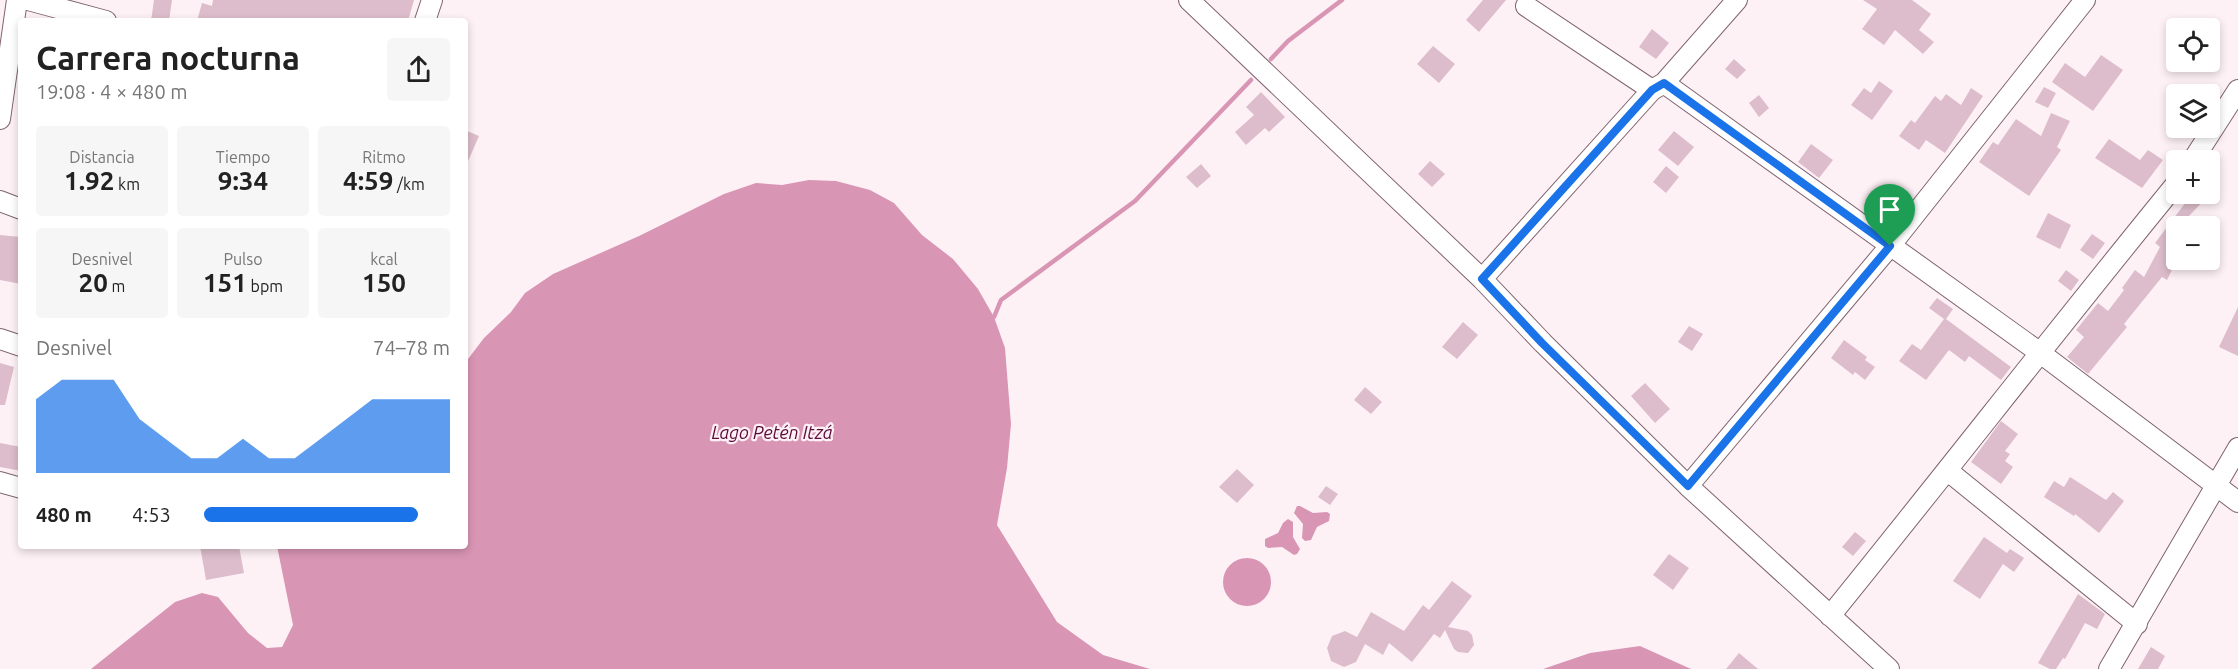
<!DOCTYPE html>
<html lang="es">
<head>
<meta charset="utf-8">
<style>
  :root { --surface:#fff; --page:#f6f6f6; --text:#222; --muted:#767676; --accent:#1a73e8 }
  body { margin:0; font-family:Ubuntu,sans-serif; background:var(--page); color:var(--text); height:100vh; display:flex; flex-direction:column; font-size:22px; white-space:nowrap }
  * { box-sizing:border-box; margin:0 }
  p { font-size:20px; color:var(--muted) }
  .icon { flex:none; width:33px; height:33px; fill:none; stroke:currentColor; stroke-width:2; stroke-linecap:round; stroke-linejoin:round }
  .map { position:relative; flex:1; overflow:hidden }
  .details { position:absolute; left:18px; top:18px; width:450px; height:531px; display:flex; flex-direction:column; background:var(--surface); border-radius:6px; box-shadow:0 3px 9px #0003 }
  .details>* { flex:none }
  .buttons { position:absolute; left:2166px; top:18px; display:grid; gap:12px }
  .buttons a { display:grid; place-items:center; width:54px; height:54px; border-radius:6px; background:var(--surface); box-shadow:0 3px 9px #0003; font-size:30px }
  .pin { position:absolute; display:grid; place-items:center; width:51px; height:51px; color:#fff; margin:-62px -26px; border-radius:50% 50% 50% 0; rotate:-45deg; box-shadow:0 0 6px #0007 }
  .pin .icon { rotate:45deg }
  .round { display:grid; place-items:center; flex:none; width:63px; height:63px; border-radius:6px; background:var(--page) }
  .overview { display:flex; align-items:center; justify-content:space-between; height:102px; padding:0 18px }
  h1 { font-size:33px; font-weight:700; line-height:45px }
  .figures { display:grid; grid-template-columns:repeat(3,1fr); gap:9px; height:102px; padding:6px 18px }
  .figures div { display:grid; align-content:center; border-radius:6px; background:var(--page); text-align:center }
  .figures b { font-size:26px; font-weight:700 }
  .figures small { font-size:16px; font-weight:400 }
  .figures p { font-size:16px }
  .chart { height:168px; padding:12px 18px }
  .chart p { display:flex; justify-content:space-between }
  .chart svg { width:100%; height:108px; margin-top:6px; fill:var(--accent); opacity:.7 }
  ul { padding:0 18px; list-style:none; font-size:20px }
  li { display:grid; grid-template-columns:96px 72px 1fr; align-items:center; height:45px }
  li i { height:15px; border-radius:8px; background:var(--accent) }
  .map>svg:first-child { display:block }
</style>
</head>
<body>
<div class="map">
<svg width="2238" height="669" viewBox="0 0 2238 669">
  <rect width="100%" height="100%" fill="#fef1f6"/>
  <path fill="#d995b4" d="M 809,180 L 836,181 L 870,190 L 894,203 L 922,235 L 953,259 L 978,289 L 994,317 L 1005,348 L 1011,424 L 1007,468 L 997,525 L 1057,622 L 1103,655 L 1150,669 L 91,669 L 175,602 L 202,593 L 218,597 L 248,633 L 267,648 L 282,647 L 293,625 L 277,546 L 465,546 L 465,363 L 484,338 L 511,312 L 525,293 L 553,274 L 639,236 L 724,194 L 756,183 L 782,185 Z
    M 1297,506 L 1300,506 L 1313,513 L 1327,512 L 1330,514 L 1329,521 L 1317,527 L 1311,540 L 1305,541 L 1302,538 L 1303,524 L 1294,513 Z
    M 1288,519 L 1293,522 L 1293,537 L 1300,549 L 1297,554 L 1294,555 L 1282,547 L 1268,548 L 1265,546 L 1265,539 L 1278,533 L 1283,523 Z
    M1223 582a24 24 0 1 1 48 0a24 24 0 1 1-48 0Z
    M 1640,646 L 1691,669 L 1543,669 L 1590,653 Z"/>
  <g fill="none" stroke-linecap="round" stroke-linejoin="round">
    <path stroke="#d995b4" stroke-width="4.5" d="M 1271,59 L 1288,41 L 1342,0
      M 994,317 L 1001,300 L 1135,201 L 1251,80"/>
  </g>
  <path fill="#ddbdcb" d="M 154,0 L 172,0 L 169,21 L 151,21 Z
    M 213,0 L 414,0 L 408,21 L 197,21 L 202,3 L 212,6 Z
    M 1483,0 L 1506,0 L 1479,32 L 1466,20 Z
    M 1863,0 L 1912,0 L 1931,14 L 1919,30 L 1934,42 L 1923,54 L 1895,30 L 1884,45 L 1862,29 L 1877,9 Z
    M 1652,29 L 1669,43 L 1656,59 L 1639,47 Z
    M 1433,46 L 1455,64 L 1439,83 L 1417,64 Z
    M 2101,55 L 2123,70 L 2093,111 L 2052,82 L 2065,63 L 2085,77 Z
    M 1734,59 L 1746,70 L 1737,79 L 1725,69 Z
    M 1879,81 L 1893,91 L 1872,120 L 1851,105 L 1864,88 L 1871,93 Z
    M 2044,87 L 2056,93 L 2048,108 L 2035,102 Z
    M 1971,88 L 1983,96 L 1945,153 L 1926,140 L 1919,150 L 1899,136 L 1911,120 L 1915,123 L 1935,96 L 1941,101 L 1946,94 L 1961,105 Z
    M 1261,92 L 1285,117 L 1269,132 L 1265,128 L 1246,145 L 1235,132 L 1254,115 L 1246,107 Z
    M 1759,95 L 1769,108 L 1759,117 L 1749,103 Z
    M 2051,113 L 2070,121 L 2057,147 L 2061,150 L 2029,196 L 1979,162 L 1993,142 L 1998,145 L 2016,119 L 2041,136 Z
    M 465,130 L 479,136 L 465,168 Z
    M 1674,131 L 1694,147 L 1678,166 L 1658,150 Z
    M 2109,139 L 2140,160 L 2148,150 L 2163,160 L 2142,188 L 2095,158 Z
    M 1811,144 L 1833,160 L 1819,178 L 1798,162 Z
    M 1430,161 L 1445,174 L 1432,187 L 1418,174 Z
    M 1201,164 L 1211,176 L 1197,188 L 1186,177 Z
    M 1666,166 L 1679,177 L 1666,193 L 1653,182 Z
    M 2192,194 L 2210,194 L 2187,218 L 2199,226 L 2176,226 L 2176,262 L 2167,280 L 2162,277 L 2124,324 L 2127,327 L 2088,374 L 2067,357 L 2084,337 L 2076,330 L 2098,303 L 2108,311 L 2124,290 L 2122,288 L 2135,270 L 2144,277 L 2160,247 L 2155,243 Z
    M 2048,213 L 2071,225 L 2060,249 L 2036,237 Z
    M 2092,234 L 2105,243 L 2093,259 L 2080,250 Z
    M 0,235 L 21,237 L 21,284 L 0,280 Z
    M 2066,270 L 2079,280 L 2071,291 L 2058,281 Z
    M 1937,298 L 1953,309 L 1946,319 L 2011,367 L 2001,380 L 1969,356 L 1965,362 L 1949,350 L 1926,380 L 1899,361 L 1912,344 L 1921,350 L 1944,319 L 1929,308 Z
    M 2238,307 L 2238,356 L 2219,347 Z
    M 1463,322 L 1478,335 L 1457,359 L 1442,347 Z
    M 1689,326 L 1703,334 L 1692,351 L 1678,342 Z
    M 1844,340 L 1867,357 L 1865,360 L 1875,367 L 1865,380 L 1855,372 L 1853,375 L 1831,358 Z
    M 0,363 L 14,367 L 5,405 L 0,405 Z
    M 1645,383 L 1670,409 L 1655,423 L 1631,396 Z
    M 1365,387 L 1382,402 L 1371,414 L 1354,400 Z
    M 2001,421 L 2018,434 L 2005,451 L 2010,454 L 2005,461 L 2013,467 L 2001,484 L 1971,462 Z
    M 0,443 L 21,447 L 21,471 L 0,467 Z
    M 1237,469 L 1254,485 L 1237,503 L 1219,487 Z
    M 2070,477 L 2106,500 L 2113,492 L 2124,501 L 2099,533 L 2075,514 L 2074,516 L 2044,497 L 2054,481 L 2064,487 Z
    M 1326,486 L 1338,494 L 1330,505 L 1318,497 Z
    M 1855,532 L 1866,541 L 1853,556 L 1842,547 Z
    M 1984,537 L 2007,553 L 2010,549 L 2024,558 L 2014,572 L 2003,564 L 1980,599 L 1953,581 Z
    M 200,546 L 239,546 L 244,573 L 206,580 Z
    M 1669,554 L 1689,568 L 1673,590 L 1653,575 Z
    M 1452,581 L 1472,596 L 1448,627 L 1468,631 L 1472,635 L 1474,645 L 1468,653 L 1458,652 L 1454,649 L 1445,630 L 1440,638 L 1434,634 L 1412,662 L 1389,643 L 1383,655 L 1365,644 L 1356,662 L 1344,667 L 1331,661 L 1327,648 L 1332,636 L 1345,631 L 1357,637 L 1371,612 L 1404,631 L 1423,605 L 1429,610 Z
    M 2078,594 L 2105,614 L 2097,629 L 2085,623 L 2065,659 L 2063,658 L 2056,669 L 2050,669 L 2038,663 Z
    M 2151,647 L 2165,656 L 2158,669 L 2138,669 Z
    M 1739,653 L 1758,669 L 1726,669 Z"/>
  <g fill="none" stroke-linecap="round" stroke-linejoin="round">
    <g stroke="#7f636f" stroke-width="22">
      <path id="minor" d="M 28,0 L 106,21
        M 1189,0 L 1482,279 L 1543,343 L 1688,486 L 1889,669
        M 1526,6 L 1652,90
        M 425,21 L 432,0
        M 1664,83 L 2039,352 L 2238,502
        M 0,119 L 17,0
        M 2193,160 L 2238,90
        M 0,201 L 21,209
        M 1482,279 L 1652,90 L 1664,83 L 1737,0
        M 0,339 L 21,346
        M 1948,471 L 2137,624
        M 0,482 L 21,488
        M 1688,486 L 1890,246 L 2085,0
        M 1830,616 C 1946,473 2059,327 2176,184
        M 2109,669 L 2238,448"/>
    </g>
    <use href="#minor" stroke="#fff" stroke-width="20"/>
  </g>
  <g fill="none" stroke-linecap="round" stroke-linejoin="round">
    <g stroke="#fff" stroke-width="12">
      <path id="route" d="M 1664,83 L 1890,246 L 1688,486 L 1542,343 L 1482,279 L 1652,90 Z"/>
    </g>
    <use href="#route" stroke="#1a73e8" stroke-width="8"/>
  </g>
  <g text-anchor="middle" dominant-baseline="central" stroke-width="4.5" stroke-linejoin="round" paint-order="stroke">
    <g font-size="18" font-style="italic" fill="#5b0a3a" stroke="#fef1f6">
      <text x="772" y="432">Lago Petén Itzá</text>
    </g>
  </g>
</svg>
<div class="buttons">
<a><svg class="icon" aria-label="locate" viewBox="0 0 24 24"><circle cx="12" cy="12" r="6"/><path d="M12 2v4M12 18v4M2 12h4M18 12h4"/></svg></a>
<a><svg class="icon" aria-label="layers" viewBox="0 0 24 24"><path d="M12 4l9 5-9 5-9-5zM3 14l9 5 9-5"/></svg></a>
<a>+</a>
<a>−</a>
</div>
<div class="pin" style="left:1890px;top:246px;background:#1e9e55"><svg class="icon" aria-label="arrive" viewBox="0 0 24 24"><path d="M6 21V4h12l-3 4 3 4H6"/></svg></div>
<section class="details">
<div class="overview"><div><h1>Carrera nocturna</h1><p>19:08 · 4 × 480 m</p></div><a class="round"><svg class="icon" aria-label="share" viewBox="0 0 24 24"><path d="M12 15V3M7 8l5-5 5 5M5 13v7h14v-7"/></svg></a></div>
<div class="figures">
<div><p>Distancia</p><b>1.92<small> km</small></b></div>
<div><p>Tiempo</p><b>9:34</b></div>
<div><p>Ritmo</p><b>4:59<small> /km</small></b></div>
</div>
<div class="figures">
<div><p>Desnivel</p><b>20<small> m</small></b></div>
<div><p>Pulso</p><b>151<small> bpm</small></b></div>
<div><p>kcal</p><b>150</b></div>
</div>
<div class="chart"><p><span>Desnivel</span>74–78 m</p>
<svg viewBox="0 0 160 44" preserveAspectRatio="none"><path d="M0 44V14L10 6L20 6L30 6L40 22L50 30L60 38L70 38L80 30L90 38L100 38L110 30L120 22L130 14L140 14L150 14L160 14V44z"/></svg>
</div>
<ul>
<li><b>480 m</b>4:53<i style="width:87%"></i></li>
</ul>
</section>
</div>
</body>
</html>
